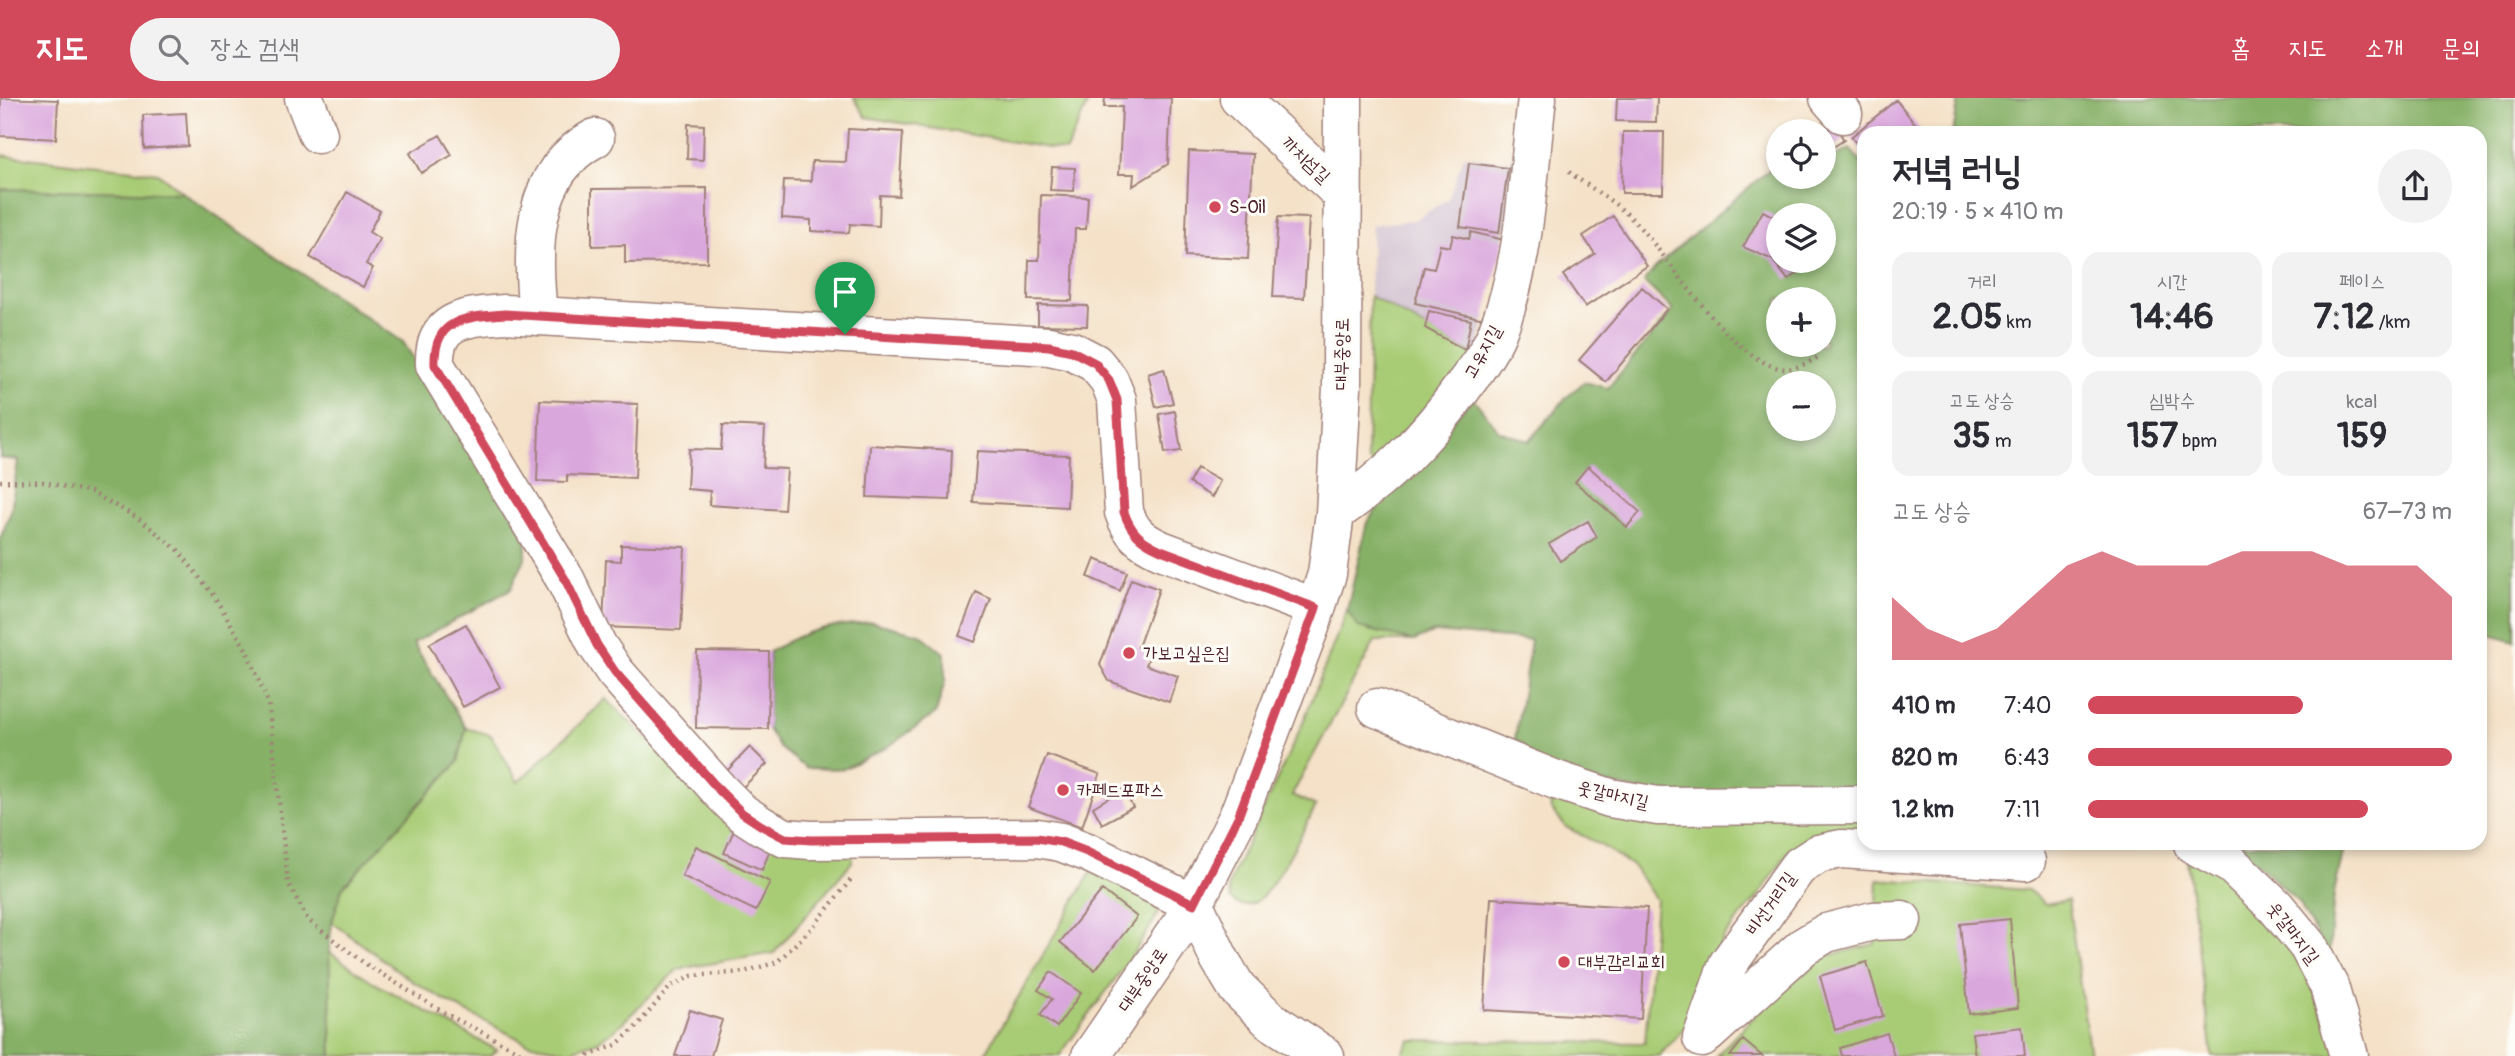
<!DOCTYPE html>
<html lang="ko">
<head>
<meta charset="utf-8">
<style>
  :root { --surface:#fff; --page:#f2f2f3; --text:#2b2b33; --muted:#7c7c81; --accent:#d1495b }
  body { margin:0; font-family:Pangolin,"Poor Story",sans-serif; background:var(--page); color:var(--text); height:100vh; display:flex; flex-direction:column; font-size:26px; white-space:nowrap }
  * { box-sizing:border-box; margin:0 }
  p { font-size:23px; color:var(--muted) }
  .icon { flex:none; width:38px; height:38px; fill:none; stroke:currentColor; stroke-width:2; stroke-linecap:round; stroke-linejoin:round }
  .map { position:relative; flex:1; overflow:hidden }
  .details { position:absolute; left:1857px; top:28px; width:630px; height:724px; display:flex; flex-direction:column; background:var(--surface); border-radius:21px; box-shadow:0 4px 10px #0003 }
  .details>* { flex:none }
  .fabs { position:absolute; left:1766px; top:21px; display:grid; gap:14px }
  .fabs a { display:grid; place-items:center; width:70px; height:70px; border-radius:50%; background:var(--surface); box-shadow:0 4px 10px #0003; font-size:35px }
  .pin { position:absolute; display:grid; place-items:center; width:60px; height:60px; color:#fff; margin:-72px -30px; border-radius:50% 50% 50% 0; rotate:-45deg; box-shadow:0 0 7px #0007 }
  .pin .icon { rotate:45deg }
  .round { display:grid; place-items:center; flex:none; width:74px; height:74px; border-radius:37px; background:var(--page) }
  .head { display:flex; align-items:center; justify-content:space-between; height:119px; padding:0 35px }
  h1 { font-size:38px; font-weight:700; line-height:52px }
  .metrics { display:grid; grid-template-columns:repeat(3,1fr); gap:10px; height:119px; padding:7px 35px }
  .metrics div { display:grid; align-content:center; border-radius:18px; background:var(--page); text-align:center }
  .metrics b { font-size:35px; font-weight:700 }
  .metrics small { font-size:19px; font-weight:400 }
  .metrics p { font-size:19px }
  .chart { height:196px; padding:14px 35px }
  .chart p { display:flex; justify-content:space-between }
  .chart svg { width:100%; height:126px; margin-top:7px; fill:var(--accent); opacity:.7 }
  ul { padding:0 35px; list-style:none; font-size:23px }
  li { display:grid; grid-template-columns:112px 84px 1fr; align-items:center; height:52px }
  li i { height:18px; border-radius:9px; background:var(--accent) }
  header { display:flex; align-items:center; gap:42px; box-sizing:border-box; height:98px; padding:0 35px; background:var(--accent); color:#fff }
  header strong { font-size:33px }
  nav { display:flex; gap:38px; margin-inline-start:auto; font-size:24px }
  .search { width:490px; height:63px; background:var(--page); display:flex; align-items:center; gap:18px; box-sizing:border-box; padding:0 24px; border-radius:38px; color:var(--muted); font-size:26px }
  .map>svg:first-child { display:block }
</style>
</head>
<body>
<header>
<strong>지도</strong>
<div class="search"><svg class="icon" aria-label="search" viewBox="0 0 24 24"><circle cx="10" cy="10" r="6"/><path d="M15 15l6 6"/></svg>장소 검색</div>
<nav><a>홈</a><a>지도</a><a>소개</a><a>문의</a></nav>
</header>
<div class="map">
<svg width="2515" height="958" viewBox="0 0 2515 958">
  <rect width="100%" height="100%" fill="#fdfcf7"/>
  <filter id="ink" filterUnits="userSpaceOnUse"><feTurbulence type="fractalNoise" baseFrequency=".0143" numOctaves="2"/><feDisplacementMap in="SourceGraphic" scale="14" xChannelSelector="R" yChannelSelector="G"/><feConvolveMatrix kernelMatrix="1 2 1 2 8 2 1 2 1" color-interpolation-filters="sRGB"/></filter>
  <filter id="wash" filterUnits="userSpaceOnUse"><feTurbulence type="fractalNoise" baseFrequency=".00686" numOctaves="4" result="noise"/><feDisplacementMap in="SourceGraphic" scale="28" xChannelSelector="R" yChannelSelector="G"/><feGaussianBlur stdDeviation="1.57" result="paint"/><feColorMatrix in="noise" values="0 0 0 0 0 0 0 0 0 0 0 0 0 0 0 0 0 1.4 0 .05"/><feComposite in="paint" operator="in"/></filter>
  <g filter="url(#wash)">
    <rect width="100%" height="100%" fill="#f4e1c7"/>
    <path fill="#cfbdce" d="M 1526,39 L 1476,258 L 1370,198 L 1372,127 L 1414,122 L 1448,101 L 1464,58 L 1509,64 Z"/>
    <path fill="#a8cc75" stroke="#797650" stroke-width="2" d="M 854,0 L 1090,0 L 1066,53 L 866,19 Z
      M 0,57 L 158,75 L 183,95 L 0,91 Z
      M 1370,198 L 1476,258 L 1372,367 L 1367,361 Z
      M 1347,512 L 1358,529 L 1414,543 L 1375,543 L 1292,697 L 1316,708 C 1304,730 1274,793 1255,804 C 1245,809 1238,808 1230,801 L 1228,790 L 1235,772 L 1302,627 Z
      M 606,601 L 722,713 L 852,752 L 852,764 L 774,855 L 678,871 L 616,931 L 596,944 L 568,953 L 527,945 L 455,908 L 412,883 L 332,824 L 342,790 L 458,664 L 466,630 L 491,637 L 518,684 Z
      M 1548,690 L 1864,714 L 1864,730 L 1790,751 L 1758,799 L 1725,837 L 1702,886 L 1688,926 L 1659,958 L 1401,958 L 1410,942 L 1645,945 L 1656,802 L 1634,769 L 1599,746 L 1566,729 L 1551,711 Z
      M 2186,754 L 2230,780 L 2299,854 L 2340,958 L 2212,958 Z
      M 1093,771 L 1156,805 L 1158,816 L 1132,858 L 1059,958 L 984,958 Z
      M 1878,781 L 2028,792 L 2045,806 L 2068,802 L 2090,958 L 1716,958 L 1767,905 L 1815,861 L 1875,846 Z
      M 329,854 L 376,886 L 497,952 L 490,958 L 332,958 Z"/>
    <path fill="#86b066" stroke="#686848" stroke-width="2" fill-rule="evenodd" d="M 1959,0 L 2515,0 L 2515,543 L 2491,536 L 2480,544 L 2480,35 L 1953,35 Z
      M 1850,51 L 1864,68 L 1864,693 L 1670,699 L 1550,674 L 1515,641 L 1531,542 L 1434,534 L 1414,543 L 1358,529 L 1347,512 L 1367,424 L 1392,391 L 1473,300 L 1499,333 L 1529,343 L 1566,300 L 1584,284 L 1608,290 L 1673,212 L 1644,184 L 1656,169 L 1778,64 L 1778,79 L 1824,79 L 1824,64 ZM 1778,117 L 1824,117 L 1824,163 L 1778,163 ZM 1778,201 L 1824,201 L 1824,247 L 1778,247 ZM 1778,285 L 1824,285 L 1824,331 L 1778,331 Z
      M 0,91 L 183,95 L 403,244 L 526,439 L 526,458 L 511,491 L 413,545 L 466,630 L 458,664 L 342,790 L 332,824 L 329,854 L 332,958 L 0,958 L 0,441 L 11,413 L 18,362 L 0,360 Z
      M 872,524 L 920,536 L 945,556 L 945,583 L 936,615 L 888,649 L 843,671 L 806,670 L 779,649 L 771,636 L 768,631 L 769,554 C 808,530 828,528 872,524 Z
      M 2233,746 L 2345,746 L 2334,795 L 2329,859 L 2298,804 L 2244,752 Z"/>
    <g id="blocks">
      <path fill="#daa7dd" d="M 1,0 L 58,2 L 56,41 L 0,38 Z
        M 1105,0 L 1171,0 L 1168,66 L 1133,88 L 1134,76 L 1119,76 L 1122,9 L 1104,9 Z
        M 1617,0 L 1657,0 L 1656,24 L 1616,23 Z
        M 1896,2 L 1923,35 L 1864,35 L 1864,55 L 1851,39 Z
        M 186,15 L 188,48 L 144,51 L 143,17 Z
        M 688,26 L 704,27 L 703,62 L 687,61 Z
        M 1835,27 L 1844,42 L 1824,55 L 1824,34 Z
        M 848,31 L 903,34 L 899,98 L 880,97 L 879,128 L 850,126 L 849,135 L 811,133 L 811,122 L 782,120 L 784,82 L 811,83 L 812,63 L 846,64 Z
        M 1623,34 L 1664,34 L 1663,95 L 1622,95 Z
        M 440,37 L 452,57 L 421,75 L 410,55 Z
        M 1189,53 L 1253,56 L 1248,161 L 1185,158 Z
        M 1469,65 L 1508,70 L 1499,135 L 1460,129 Z
        M 1052,69 L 1075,70 L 1074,93 L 1050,92 Z
        M 707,90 L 707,164 L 625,165 L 625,147 L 592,148 L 592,91 Z
        M 347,94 L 380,113 L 369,134 L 380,141 L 366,166 L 373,170 L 363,189 L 310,159 Z
        M 1041,97 L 1088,99 L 1086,131 L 1075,131 L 1072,203 L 1028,202 L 1029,162 L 1039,162 Z
        M 1763,113 L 1778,121 L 1778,138 L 1775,140 L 1778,146 L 1778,163 L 1817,163 L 1788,182 L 1773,162 L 1743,149 Z
        M 1613,118 L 1647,168 L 1585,209 L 1563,177 L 1595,156 L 1583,138 Z
        M 1278,119 L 1309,120 L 1304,200 L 1273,199 Z
        M 1471,134 L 1504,142 L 1484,221 L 1415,205 L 1424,169 L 1434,171 L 1440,147 L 1450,149 L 1453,137 L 1469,141 Z
        M 1642,189 L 1667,211 L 1606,284 L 1579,262 Z
        M 1038,207 L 1088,208 L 1087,228 L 1038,227 Z
        M 1429,213 L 1471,222 L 1465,252 L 1425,230 Z
        M 1164,271 L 1173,305 L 1156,309 L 1148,276 Z
        M 540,302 L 638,306 L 635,380 L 567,377 L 567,384 L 537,383 Z
        M 1175,313 L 1181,353 L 1165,355 L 1159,316 Z
        M 723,327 L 765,329 L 763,370 L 787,371 L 784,412 L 709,407 L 710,393 L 687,391 L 689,351 L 721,352 Z
        M 870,347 L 952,352 L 950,402 L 867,399 Z
        M 977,353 L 1069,357 L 1067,409 L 973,404 Z
        M 1588,368 L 1640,414 L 1627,429 L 1575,384 Z
        M 1197,370 L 1220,383 L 1212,399 L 1189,385 Z
        M 1588,423 L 1597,439 L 1560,463 L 1549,446 Z
        M 621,447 L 685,449 L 681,532 L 603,529 L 606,462 L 621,463 Z
        M 1095,461 L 1127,474 L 1120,493 L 1088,479 Z
        M 1131,481 L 1159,491 L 1138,549 L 1151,554 L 1146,567 L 1178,578 L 1169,604 L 1109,583 L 1100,567 Z
        M 976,494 L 991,501 L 975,544 L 959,538 Z
        M 466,526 L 500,589 L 463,609 L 429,546 Z
        M 697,553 L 769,554 L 768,631 L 696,630 Z
        M 750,649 L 767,666 L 740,692 L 724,676 Z
        M 1047,657 L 1100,676 L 1082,729 L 1028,709 Z
        M 1123,691 L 1133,709 L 1102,726 L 1093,709 Z
        M 734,732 L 771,750 L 762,772 L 724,755 Z
        M 696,748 L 770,784 L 756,813 L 682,778 Z
        M 1102,792 L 1137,819 L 1095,872 L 1060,844 Z
        M 1491,800 L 1647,810 L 1641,921 L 1484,912 Z
        M 2010,821 L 2018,910 L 1969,916 L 1960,826 Z
        M 1867,864 L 1883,918 L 1835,932 L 1820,878 Z
        M 1051,874 L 1081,895 L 1057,929 L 1040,917 L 1052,901 L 1038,892 Z
        M 690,912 L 722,922 L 711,958 L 675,958 Z
        M 2022,929 L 2025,958 L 1975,958 L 1972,935 Z
        M 1887,935 L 1894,958 L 1842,958 L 1840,950 Z
        M 1743,942 L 1762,958 L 1730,958 Z"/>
    </g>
  </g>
  <g filter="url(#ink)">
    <use href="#blocks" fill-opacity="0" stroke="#9f8079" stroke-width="2"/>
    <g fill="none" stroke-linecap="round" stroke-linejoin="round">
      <g stroke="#9f8079" stroke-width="41">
        <path id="minor" d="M 304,0 L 318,36
          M 1239,0 L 1343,97
          M 1829,0 L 1843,16
          M 538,218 C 532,154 528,75 595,40
          M 1335,415 C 1389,377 1425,342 1463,289 C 1475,273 1489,254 1497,235 C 1526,162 1528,77 1537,0
          M 1316,510 L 1161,452 C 1141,443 1131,435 1124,414 L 1117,302 L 1109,282 L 1095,265 L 1072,253 L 1049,248 L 505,216 C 466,219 433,220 435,267 L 565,481 L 597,547 L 615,574 L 720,693 L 742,715 L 762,728 L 785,740 L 811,742 L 1037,740 L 1061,744 L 1087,754 L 1194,806 L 1219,860 L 1237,890 L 1270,922 L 1325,958
          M 1377,610 L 1556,682 L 1610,700 L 1658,708 L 1864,707
          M 2193,746 L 2232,767 L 2276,809 L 2308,848 L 2329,888 L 2349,958
          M 1707,936 L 1803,849 L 1826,835 L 1873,823 L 1902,822
          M 1702,940 L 1728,866 L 1798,769 L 1818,756 L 1841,751 L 2026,763
          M 1091,958 L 1189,815 L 1238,719 L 1311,526 L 1327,476 L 1335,415 L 1342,290 L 1343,0"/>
      </g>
      <path stroke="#9f8079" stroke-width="4.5" stroke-dasharray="2 5" stroke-linecap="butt" d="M 1569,74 C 1587,88 1609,100 1626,115 C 1669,155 1720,250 1775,269 C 1792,274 1806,266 1820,258
        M 0,383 L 43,384 L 91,394 L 138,420 L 178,452 L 214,498 L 246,551 L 268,604 L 288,785 L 308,822 L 364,865 L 446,916 L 522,955 L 539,958
        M 588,958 L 616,947 L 635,930 L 671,888 L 692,878 L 744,874 L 777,864 L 813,829 L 852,780"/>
      <use href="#minor" stroke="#fff" stroke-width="38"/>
    </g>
  </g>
  <g fill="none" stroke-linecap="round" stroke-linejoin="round" filter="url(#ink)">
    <g stroke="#fff" stroke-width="14">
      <path id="route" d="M 505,216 L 1049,248 L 1072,253 L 1095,265 L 1109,282 L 1117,302 L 1124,414 C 1131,435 1141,443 1161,452 L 1316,510 L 1238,719 L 1194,806 L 1087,754 L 1061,744 L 1037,740 L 811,742 L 785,740 L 762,728 L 742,715 L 720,693 L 615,574 L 597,547 L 565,481 L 435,267 C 433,220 466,219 505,216 Z"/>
    </g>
    <use href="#route" stroke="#d1495b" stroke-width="9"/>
  </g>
  <g fill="#d1495b" stroke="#fdfcf7" stroke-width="2.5">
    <circle cx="1215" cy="109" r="7"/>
    <circle cx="1129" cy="555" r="7"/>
    <circle cx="1063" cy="692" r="7"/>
    <circle cx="1564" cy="864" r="7"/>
  </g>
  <g text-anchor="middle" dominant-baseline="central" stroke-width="6" stroke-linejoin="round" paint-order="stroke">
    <g font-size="18" fill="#4a1f2b" stroke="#fdfcf7">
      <text transform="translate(1306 62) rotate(43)">까치섬길</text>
      <text transform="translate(1483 254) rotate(-61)">고유지길</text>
      <text transform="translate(1342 256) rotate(-89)">대부중앙로</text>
      <text transform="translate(1613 697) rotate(13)">웃갈마지길</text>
      <text transform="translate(1771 806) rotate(-55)">비선거리길</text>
      <text transform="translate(2293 835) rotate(53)">웃갈마지길</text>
      <text transform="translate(1143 882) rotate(-56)">대부중앙로</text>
    </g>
    <g font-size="18" fill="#4a1f2b" stroke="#fdfcf7" text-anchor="start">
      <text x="1229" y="109">S-Oil</text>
      <text x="1143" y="555">가보고싶은집</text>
      <text x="1077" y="692">카페드포파스</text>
      <text x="1578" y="864">대부감리교회</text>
    </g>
  </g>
</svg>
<div class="fabs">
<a><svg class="icon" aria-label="locate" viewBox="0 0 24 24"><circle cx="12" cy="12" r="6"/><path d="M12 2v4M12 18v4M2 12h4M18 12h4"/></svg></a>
<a><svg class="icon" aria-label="layers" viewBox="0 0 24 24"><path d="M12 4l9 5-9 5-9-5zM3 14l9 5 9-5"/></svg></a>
<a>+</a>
<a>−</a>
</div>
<div class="pin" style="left:845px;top:236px;background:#1e9e55"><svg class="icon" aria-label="arrive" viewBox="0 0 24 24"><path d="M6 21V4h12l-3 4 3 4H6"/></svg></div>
<section class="details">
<div class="head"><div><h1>저녁 러닝</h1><p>20:19 · 5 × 410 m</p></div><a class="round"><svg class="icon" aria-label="share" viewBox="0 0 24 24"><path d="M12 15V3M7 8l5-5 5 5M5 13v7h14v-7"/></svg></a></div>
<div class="metrics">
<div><p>거리</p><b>2.05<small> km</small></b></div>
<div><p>시간</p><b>14:46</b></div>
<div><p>페이스</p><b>7:12<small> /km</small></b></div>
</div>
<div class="metrics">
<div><p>고도 상승</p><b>35<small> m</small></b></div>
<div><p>심박수</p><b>157<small> bpm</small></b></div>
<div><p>kcal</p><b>159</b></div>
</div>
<div class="chart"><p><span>고도 상승</span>67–73 m</p>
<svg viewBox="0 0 160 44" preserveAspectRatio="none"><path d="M0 44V22L10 33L20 38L30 33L40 22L50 11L60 6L70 11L80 11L90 11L100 6L110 6L120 6L130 11L140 11L150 11L160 22V44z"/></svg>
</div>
<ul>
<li><b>410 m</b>7:40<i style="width:59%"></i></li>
<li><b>820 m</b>6:43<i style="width:100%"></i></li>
<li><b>1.2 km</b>7:11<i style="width:77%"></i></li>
</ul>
</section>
</div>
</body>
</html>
